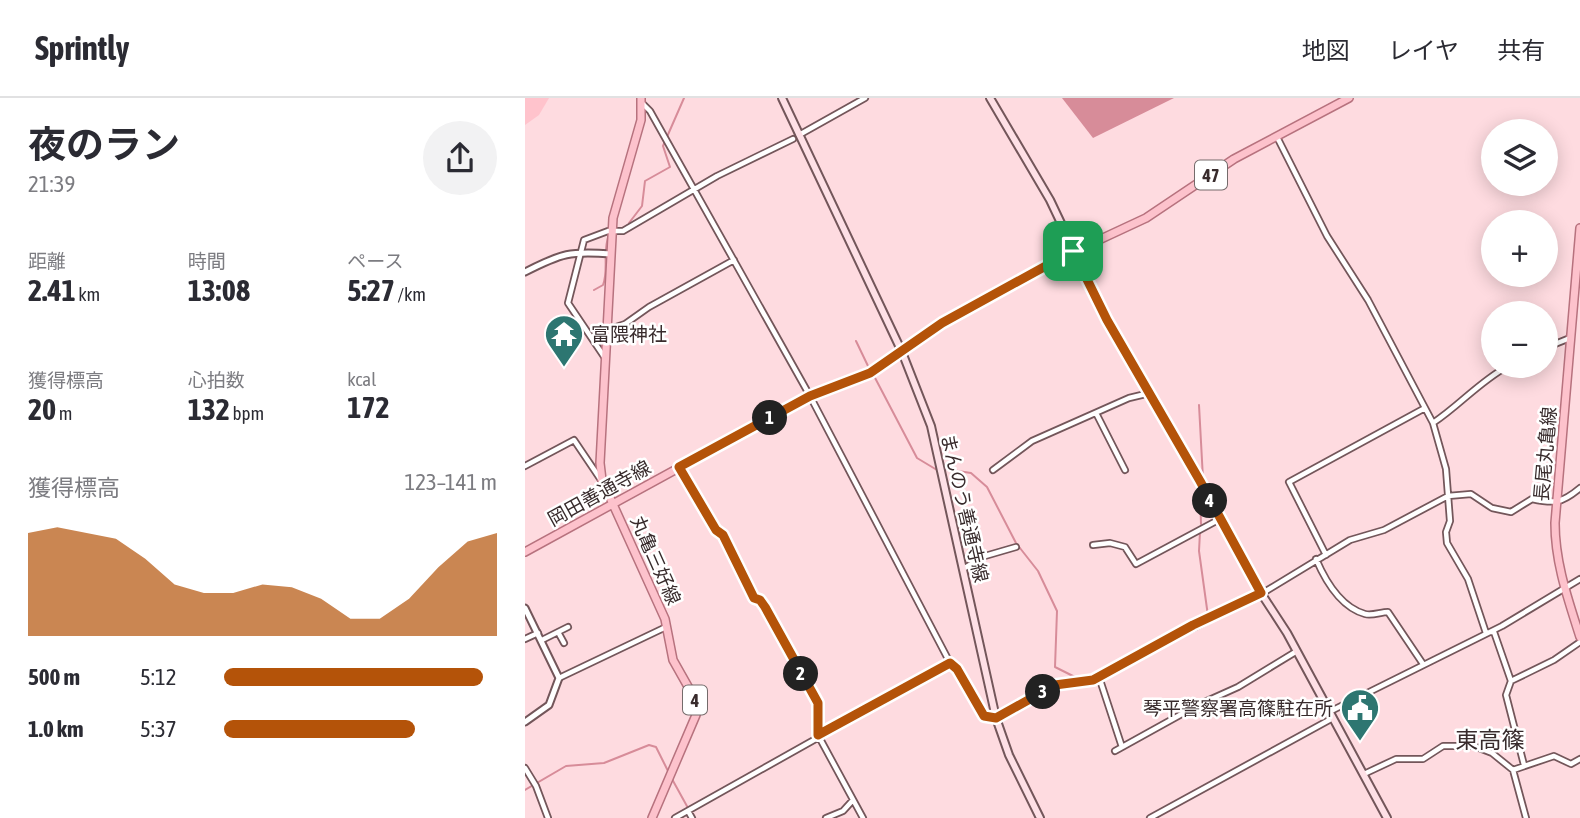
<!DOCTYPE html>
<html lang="ja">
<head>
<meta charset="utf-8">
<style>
  :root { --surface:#fff; --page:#f2f2f3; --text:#2b2b33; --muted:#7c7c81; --line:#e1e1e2; --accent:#b45309 }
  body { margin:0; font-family:"Asap Condensed","Noto Sans JP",sans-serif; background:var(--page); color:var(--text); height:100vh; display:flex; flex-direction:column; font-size:26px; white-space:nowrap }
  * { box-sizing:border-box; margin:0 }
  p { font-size:23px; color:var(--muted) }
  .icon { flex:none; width:38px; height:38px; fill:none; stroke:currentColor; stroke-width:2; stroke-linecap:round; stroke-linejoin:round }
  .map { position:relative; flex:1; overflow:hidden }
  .drawer { display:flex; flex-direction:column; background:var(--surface); width:525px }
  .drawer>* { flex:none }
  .tools { position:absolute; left:956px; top:21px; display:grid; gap:14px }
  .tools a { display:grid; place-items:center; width:77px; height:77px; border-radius:50%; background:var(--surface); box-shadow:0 4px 18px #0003; font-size:35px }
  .pin { position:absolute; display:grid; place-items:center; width:60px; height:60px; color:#fff; margin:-30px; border-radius:14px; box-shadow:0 4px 10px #0006 }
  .km { position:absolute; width:35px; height:35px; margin:-18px; border-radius:50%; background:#222; color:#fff; font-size:19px; line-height:35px; text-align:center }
  .round { display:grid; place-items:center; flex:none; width:74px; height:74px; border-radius:37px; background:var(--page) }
  .summary { display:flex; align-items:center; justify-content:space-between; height:119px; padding:0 28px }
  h1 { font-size:38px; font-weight:700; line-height:52px }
  .stats { display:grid; grid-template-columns:repeat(3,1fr); gap:10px; height:119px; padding:7px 28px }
  .stats div { display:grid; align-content:center }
  .stats b { font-size:30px; font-weight:700 }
  .stats small { font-size:19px; font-weight:400 }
  .stats p { font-size:19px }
  .chart { height:196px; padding:14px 28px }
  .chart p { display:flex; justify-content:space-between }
  .chart svg { width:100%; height:126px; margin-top:7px; fill:var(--accent); opacity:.7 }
  ul { padding:0 28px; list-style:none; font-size:23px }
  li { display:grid; grid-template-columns:112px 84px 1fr; align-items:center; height:52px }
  li i { height:18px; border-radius:9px; background:var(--accent) }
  header { display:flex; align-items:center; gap:42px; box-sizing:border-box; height:98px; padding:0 35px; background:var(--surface); border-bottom:2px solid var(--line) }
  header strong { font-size:33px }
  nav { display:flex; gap:38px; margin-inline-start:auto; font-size:24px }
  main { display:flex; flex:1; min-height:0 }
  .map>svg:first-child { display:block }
</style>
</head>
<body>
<header>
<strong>Sprintly</strong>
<nav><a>地図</a><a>レイヤ</a><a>共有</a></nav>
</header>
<main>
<section class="drawer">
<div class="summary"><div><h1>夜のラン</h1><p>21:39</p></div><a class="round"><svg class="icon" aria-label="share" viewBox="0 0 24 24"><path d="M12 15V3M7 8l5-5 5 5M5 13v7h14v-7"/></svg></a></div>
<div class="stats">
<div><p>距離</p><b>2.41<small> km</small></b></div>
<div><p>時間</p><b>13:08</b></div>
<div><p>ペース</p><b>5:27<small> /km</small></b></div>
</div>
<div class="stats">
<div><p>獲得標高</p><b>20<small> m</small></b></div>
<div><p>心拍数</p><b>132<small> bpm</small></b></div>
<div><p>kcal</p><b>172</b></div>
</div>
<div class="chart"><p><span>獲得標高</span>123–141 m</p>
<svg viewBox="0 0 160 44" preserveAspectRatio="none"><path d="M0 44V8L10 6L20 8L30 10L40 17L50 26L60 29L70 29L80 26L90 27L100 31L110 38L120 38L130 31L140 20L150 11L160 8V44z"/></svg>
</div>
<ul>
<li><b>500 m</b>5:12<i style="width:95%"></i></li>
<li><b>1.0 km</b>5:37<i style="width:70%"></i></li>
</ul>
</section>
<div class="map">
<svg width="1055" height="720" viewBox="0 0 1055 720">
  <rect width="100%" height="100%" fill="#fedbe0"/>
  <path fill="#ffc3cc" d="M 0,0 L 24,0 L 14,17 L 0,27 Z"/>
  <path fill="#d78c99" d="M 537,0 L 649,0 L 568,40 Z"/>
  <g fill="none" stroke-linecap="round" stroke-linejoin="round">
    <path stroke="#d78c99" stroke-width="2" d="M 104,125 L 117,108 L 120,83 L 145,69 L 138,48 L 159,0
      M 69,192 L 78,187 C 84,172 77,154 84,137
      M 331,243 L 343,268
      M 348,276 L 392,360 L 412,372
      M 674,307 L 678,381
      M 420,371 L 446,375 L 462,389 L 491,445 L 513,473 L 532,513 L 530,569 L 552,580
      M 675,393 L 676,426
      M 675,434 L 674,453 L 683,518
      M 670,524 L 700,511
      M 556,586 L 570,585 L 599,569
      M 147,681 L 163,710
      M 0,692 L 41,668 L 79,665 L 124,647 L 131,649 L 143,673"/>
    <g stroke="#73565a" stroke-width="8">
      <path id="minor" d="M 118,6 L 125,13 L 285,298 L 423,561 L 432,571 L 459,618 L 471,620 L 530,587 L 568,582 L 736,495
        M 274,37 L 340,0
        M 752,39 L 802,138 L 843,202 L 908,325 L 921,371 L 925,423 L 921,434 L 922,445 L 943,481 L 961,535
        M 82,232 L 100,226 L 124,209 L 209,162
        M 1020,250 L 1045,240
        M 80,260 L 43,205 L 59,142 L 83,133 L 98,133 L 192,78 L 268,41
        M 572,317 L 600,372
        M 908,325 C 935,307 954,284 983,268
        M 0,368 L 49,342 L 76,382
        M 154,370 L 191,432 L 198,437 L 229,500 L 235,502 L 241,509 L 293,605 L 293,637 L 338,720
        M 468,372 L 507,343 L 604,300 L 625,295
        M 568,447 L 585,445 L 600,449 L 611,466 L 695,421
        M 801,457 L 764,384 L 900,310
        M 791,461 C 800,482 815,509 840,516 C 847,518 856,514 863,514 L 898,566
        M 438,471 L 460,458 L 491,449
        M 741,493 L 825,442 L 859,432 L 923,398 L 946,396 L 967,410 L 986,414 L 1007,401 C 1030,406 1037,405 1055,390
        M 33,534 L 39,545
        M 965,534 L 969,534 L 986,583 L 981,597 L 999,667
        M 0,541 L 13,535
        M 17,542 L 43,529
        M 34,580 L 141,529
        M 986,583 L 1029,562 L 1055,544
        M 576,585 L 597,649
        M 806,613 L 977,528 L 1055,481
        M 590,653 L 673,607 L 713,589 L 772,553
        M 0,670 L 11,688 L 23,720
        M 988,672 L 1029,658 L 1046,666 L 1055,661
        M 839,676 L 871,661 L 898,661 L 918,648 L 949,648 L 967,655 L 988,672 L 1001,720
        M 163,713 L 167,720
        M 150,720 L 426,565
        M 301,720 L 318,713 L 328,702
        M 625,720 L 806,621"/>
    </g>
    <g stroke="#73565a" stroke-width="9">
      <path id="tertiary" d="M 0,174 C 37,155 45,153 86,156
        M 0,510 L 34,580 L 24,607 L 0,624"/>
    </g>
    <g stroke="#73565a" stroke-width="10">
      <path id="secondary" d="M 257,0 L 377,254 L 406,328 L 471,620 L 484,657 L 515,720
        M 465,0 L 525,102 L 582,222 L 675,383 L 736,495 L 762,535 L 862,720"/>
    </g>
    <g stroke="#b7727e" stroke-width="10">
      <path id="primary" d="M 116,0 L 116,22 L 88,120 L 75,365 L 77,382 L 140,521 L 148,562 L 170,601 L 171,617 L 127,720
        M 1055,130 L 1030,425 C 1030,465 1043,501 1055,539
        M 0,454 L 285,298 L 345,275 L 417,225 L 548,154 L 621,120 L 709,61 L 824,0"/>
    </g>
    <use href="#minor" stroke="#fff" stroke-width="4.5"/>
    <use href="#tertiary" stroke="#fff" stroke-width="5"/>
    <use href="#secondary" stroke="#fee0e6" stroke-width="6"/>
    <use href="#primary" stroke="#fdc2cc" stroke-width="7"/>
  </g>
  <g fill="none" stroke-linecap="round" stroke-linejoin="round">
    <g stroke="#fff" stroke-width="14">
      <path id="route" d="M 548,153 L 582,222 L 675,383 L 736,495 L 668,527 L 568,582 L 530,587 L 471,620 L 459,618 L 432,571 L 425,565 L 293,637 L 293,605 L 240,509 L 235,502 L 229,500 L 198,437 L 191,432 L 154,369 L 285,298 L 345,275 L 417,225 Z"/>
    </g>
    <use href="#route" stroke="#b45309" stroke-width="9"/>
  </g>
  <defs>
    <g id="temple-pin" transform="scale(2.0125)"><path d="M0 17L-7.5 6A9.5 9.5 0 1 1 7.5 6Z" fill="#2d7671" stroke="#fff"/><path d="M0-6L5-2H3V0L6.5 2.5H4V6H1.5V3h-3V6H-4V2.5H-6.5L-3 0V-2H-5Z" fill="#fff"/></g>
    <g id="civic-pin" transform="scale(2.0125)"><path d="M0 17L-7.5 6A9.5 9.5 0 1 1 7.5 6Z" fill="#2d7671" stroke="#fff"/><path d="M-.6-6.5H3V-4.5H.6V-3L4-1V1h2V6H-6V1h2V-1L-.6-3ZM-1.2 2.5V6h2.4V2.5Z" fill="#fff"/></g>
  </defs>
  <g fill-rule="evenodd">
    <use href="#temple-pin" x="39" y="236"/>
    <use href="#civic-pin" x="835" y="610"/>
  </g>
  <g text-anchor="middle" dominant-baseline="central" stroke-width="5" stroke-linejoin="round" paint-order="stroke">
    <g fill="#fff" stroke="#746b6b" stroke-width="2">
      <rect x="670" y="62.5" width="32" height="29" rx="5"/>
      <rect x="158" y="587.5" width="24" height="29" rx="5"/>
    </g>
    <g font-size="18" font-weight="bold" fill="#382b2c">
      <text x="686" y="77">47</text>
      <text x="170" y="602">4</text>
    </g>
    <g font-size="19" fill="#382b2c" stroke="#fff" text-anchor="start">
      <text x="66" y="236">富隈神社</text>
      <text x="808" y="610" text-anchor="end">琴平警察署高篠駐在所</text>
    </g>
    <g font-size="19" fill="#382b2c" stroke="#fff">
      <text transform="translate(1020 356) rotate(-85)">長尾丸亀線</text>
      <text transform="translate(74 395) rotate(-29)">岡田善通寺線</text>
      <text transform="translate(440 410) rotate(77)">まんのう善通寺線</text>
      <text transform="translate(131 462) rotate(66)">丸亀三好線</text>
    </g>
    <g font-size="23" fill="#382b2c" stroke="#fff">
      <text x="965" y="642">東高篠</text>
    </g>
  </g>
</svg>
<div class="tools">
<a><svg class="icon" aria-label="layers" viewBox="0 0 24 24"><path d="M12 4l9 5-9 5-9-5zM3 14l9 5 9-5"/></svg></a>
<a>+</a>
<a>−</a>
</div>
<div class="pin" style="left:548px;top:153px;background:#1e9e55"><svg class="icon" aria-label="arrive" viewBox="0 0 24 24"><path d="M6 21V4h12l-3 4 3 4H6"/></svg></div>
<b class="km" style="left:245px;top:320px">1</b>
<b class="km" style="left:276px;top:576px">2</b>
<b class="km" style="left:518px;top:594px">3</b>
<b class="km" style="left:685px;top:403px">4</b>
</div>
</main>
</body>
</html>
